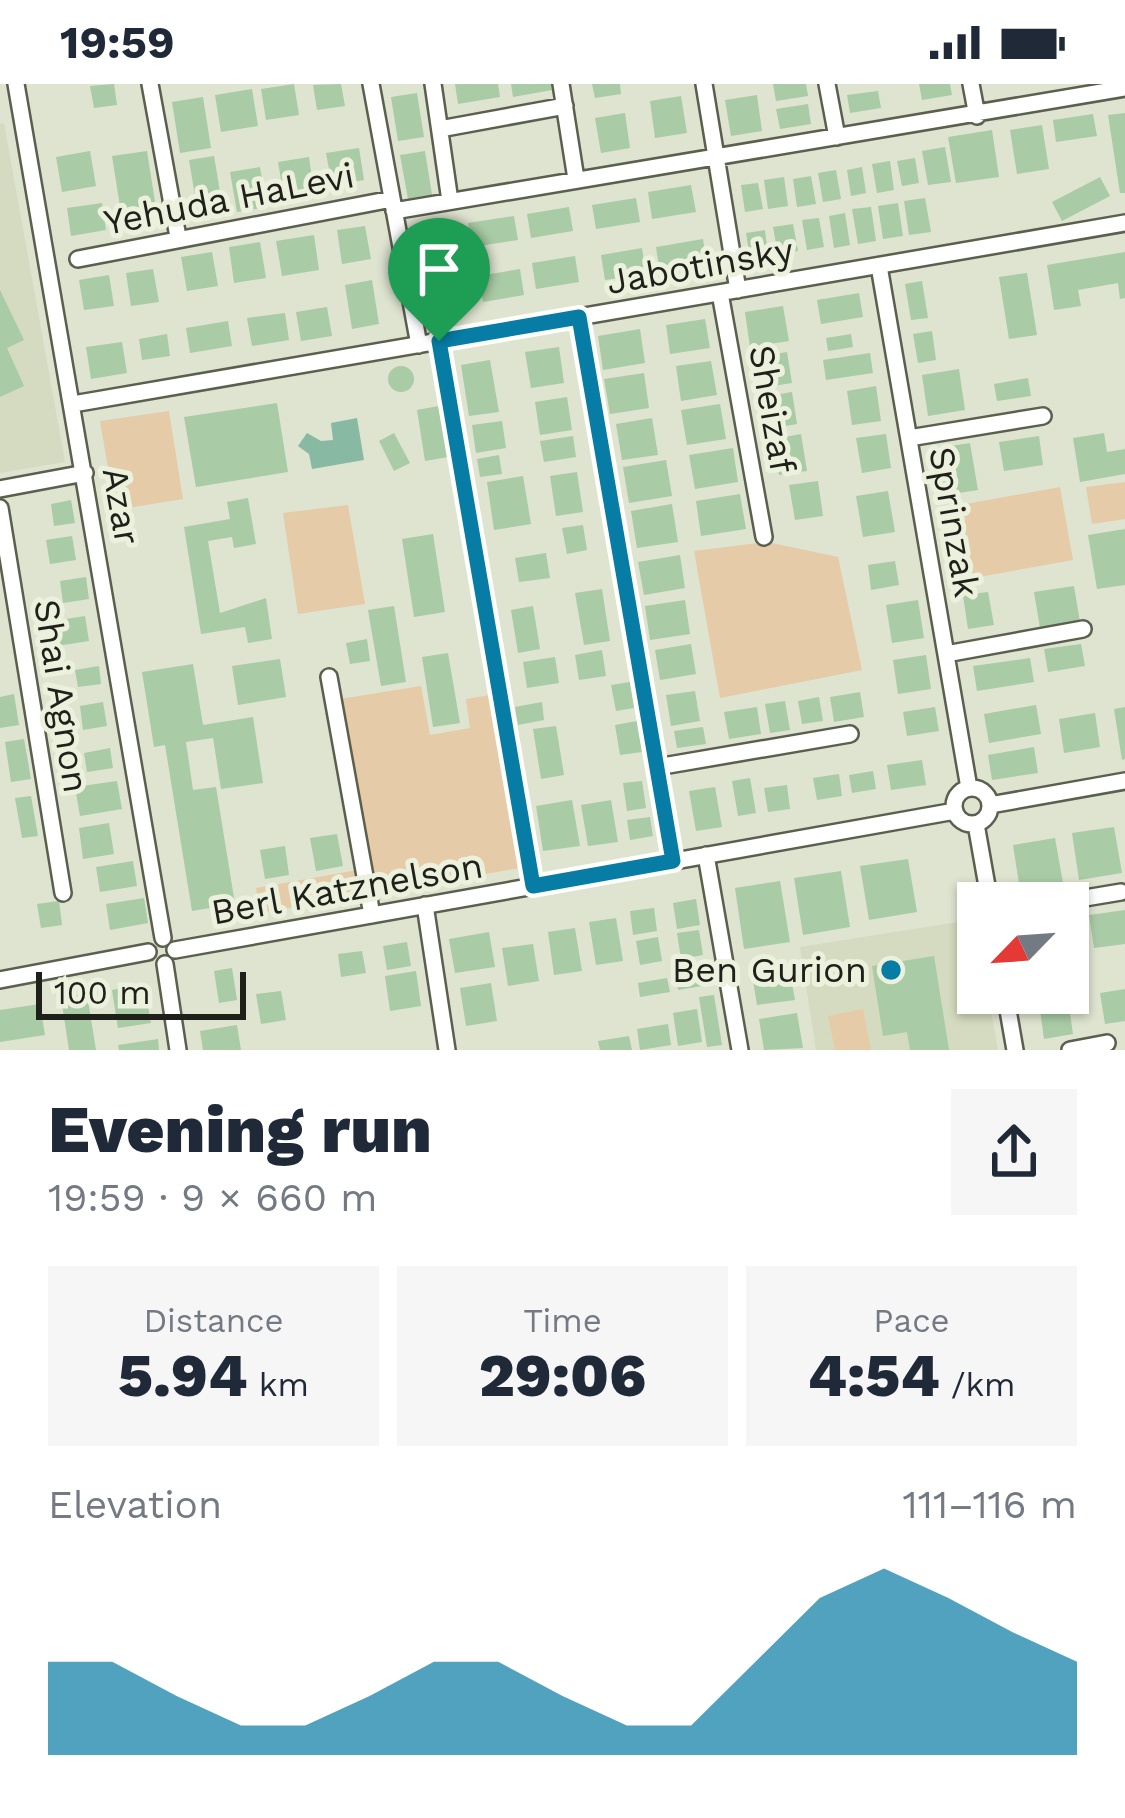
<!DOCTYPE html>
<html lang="en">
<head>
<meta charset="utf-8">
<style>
  :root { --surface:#fff; --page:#f6f6f7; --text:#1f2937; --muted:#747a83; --accent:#077ca4 }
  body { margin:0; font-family:"Work Sans",sans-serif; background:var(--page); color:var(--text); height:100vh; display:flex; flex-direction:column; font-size:45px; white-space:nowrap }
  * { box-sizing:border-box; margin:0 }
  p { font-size:39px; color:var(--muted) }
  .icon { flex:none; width:66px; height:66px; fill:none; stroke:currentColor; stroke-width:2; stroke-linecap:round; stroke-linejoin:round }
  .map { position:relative; height:966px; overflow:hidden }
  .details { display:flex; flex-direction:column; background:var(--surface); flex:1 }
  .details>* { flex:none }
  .needle { width:78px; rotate:245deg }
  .tools { position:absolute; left:957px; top:798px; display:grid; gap:24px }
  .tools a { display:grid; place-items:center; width:132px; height:132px; border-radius:0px; background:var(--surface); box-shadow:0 3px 9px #0004; font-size:60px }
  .scale { position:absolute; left:36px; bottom:30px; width:210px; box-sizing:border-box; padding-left:12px; border:6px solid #1e2019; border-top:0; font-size:33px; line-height:42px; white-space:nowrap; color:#1e2019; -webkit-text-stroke:9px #ebf1dd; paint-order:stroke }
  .pin { position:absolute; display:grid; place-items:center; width:102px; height:102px; color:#fff; margin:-123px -51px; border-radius:50% 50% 50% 0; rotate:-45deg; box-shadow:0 0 12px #0007 }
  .pin .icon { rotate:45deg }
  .round { display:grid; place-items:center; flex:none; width:126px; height:126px; border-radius:0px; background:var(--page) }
  .summary { display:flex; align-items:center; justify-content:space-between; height:204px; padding:0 48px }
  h1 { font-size:66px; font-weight:800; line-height:90px }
  .figures { display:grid; grid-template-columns:repeat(3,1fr); gap:18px; height:204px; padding:12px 48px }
  .figures div { display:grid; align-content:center; border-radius:0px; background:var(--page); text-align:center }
  .figures b { font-size:60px; font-weight:800 }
  .figures small { font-size:33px; font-weight:400 }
  .figures p { font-size:33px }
  .chart { height:336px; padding:24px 48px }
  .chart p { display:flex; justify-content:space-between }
  .chart svg { width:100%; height:216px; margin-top:12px; fill:var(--accent); opacity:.7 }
  .status { display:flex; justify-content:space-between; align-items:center; height:84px; padding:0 60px; background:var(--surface); direction:ltr }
  .status svg { height:33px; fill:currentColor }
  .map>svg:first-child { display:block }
</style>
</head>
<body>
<div class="status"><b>19:59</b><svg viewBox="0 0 49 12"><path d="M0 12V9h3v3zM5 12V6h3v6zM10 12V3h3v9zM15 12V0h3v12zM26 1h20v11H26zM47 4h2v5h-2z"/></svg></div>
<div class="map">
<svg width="1125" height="966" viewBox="0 0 1125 966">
  <rect width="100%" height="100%" fill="#dee4d0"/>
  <path fill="#d4dbc0" d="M 4,39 L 65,378 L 0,389 L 0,40 Z
    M 977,835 L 978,909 L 988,909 L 998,966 L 816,966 L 800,863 Z"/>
  <path fill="#e5cba7" d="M 169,327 L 183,415 L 115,426 L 100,337 Z
    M 1125,398 L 1125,435 L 1092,440 L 1086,403 Z
    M 1060,403 L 1073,476 L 951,498 L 938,425 Z
    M 348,421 L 365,520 L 298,530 L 283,429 Z
    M 767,458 L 838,473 L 862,586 L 720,614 L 694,467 Z
    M 421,602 L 430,651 L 470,644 L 466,615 L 490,611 L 520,784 L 260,829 L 256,804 L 369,784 L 340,615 Z
    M 863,925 L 871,966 L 835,966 L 828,932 Z"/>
  <path fill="#88baa3" d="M 357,334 L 364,376 L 312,385 L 309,370 L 298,362 L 307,349 L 321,357 L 333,356 L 331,339 Z"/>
  <path fill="#a9cba5" d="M 114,0 L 117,21 L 94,24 L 90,2 Z
    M 294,0 L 299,31 L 266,36 L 261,5 Z
    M 341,0 L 345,22 L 317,26 L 313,1 Z
    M 455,0 L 498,0 L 500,13 L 458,20 Z
    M 511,0 L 551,0 L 552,6 L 513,13 Z
    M 592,0 L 620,0 L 621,10 L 595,14 Z
    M 773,0 L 806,0 L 808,12 L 776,17 Z
    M 919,0 L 950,0 L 952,11 L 922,16 Z
    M 252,5 L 258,42 L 221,48 L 215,11 Z
    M 878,7 L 881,24 L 850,29 L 847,11 Z
    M 417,9 L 424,53 L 398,57 L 391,13 Z
    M 757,11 L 762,47 L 731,52 L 725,16 Z
    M 681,12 L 687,49 L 655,54 L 650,17 Z
    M 203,13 L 211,64 L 180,69 L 172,18 Z
    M 808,20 L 811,40 L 780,45 L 776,25 Z
    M 625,29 L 630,64 L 601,69 L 595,34 Z
    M 1125,29 L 1125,109 L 1120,109 L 1108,31 Z
    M 1093,30 L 1097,52 L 1056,58 L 1053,36 Z
    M 1042,41 L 1049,85 L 1017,90 L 1010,46 Z
    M 992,46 L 999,93 L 956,99 L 948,53 Z
    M 945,63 L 951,98 L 928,101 L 922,67 Z
    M 359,64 L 364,96 L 332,101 L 326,69 Z
    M 90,67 L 96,102 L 62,108 L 56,73 Z
    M 147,67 L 156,124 L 121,129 L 112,72 Z
    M 425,67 L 432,111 L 408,115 L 400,71 Z
    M 214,72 L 221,114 L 196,118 L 189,76 Z
    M 309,73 L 314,109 L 284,113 L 278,78 Z
    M 915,74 L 919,99 L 902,102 L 897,77 Z
    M 890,77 L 894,106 L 877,109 L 872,80 Z
    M 260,83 L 267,123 L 237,128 L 230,88 Z
    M 862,83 L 866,109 L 851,112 L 847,86 Z
    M 836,86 L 841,115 L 823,118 L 818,89 Z
    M 811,92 L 816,120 L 797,123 L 793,95 Z
    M 784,93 L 788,122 L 768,125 L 764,96 Z
    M 1100,93 L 1110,112 L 1062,137 L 1052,118 Z
    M 758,99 L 763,125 L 745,128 L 741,101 Z
    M 691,101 L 696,128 L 652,135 L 648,108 Z
    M 636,114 L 640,138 L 596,145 L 592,121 Z
    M 925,114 L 931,148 L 909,151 L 904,117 Z
    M 102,119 L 106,146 L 71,152 L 67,124 Z
    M 898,119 L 903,152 L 883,155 L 878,122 Z
    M 569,123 L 573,147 L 531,154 L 527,130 Z
    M 871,123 L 876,157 L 858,160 L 852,125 Z
    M 845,129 L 850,161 L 834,164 L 829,132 Z
    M 514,132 L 518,156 L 472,163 L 468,139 Z
    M 819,134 L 824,163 L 807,166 L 802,136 Z
    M 793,140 L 798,167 L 778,171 L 773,143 Z
    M 365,142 L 371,175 L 342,180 L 337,146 Z
    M 451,142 L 455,168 L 411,175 L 407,148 Z
    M 765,146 L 768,171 L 750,174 L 746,149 Z
    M 314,151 L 319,186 L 282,192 L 276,157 Z
    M 703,155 L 707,182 L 660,189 L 656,163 Z
    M 260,158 L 266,194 L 234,199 L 229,163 Z
    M 642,164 L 646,190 L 605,196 L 601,171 Z
    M 212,168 L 218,202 L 187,207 L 181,173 Z
    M 1125,168 L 1125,214 L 1120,215 L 1118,199 L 1078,206 L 1081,222 L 1054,226 L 1047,181 Z
    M 575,172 L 579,198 L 536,205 L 532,179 Z
    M 153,185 L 159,218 L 131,222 L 126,189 Z
    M 520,185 L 524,211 L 483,218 L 479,192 Z
    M 1027,189 L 1037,251 L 1009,255 L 999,193 Z
    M 109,191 L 114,222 L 84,226 L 79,196 Z
    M 372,196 L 379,240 L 352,245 L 345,201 Z
    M 462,196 L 467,224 L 423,231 L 419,203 Z
    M 922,197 L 928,234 L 911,236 L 905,200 Z
    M 0,206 L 24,256 L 7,264 L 24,302 L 0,313 Z
    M 859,209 L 863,233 L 821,240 L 817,216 Z
    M 783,222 L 789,257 L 750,263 L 745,228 Z
    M 327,223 L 332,252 L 301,257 L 296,228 Z
    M 285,229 L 289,256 L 252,262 L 247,234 Z
    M 705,235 L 710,264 L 670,270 L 666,241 Z
    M 228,237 L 232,262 L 190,269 L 186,244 Z
    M 640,245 L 645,279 L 603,286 L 598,252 Z
    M 932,247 L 936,276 L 918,279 L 913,250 Z
    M 167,250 L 170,272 L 142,276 L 139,255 Z
    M 851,250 L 853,263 L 828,267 L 826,254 Z
    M 122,258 L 127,289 L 91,295 L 86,263 Z
    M 559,263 L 564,299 L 531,304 L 525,268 Z
    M 787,268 L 792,299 L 761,304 L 756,273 Z
    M 870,269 L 873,289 L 826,296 L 823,276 Z
    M 490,276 L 499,328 L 469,332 L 461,281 Z
    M 711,277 L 717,311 L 681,317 L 676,282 Z
    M388 295a13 13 0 1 1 26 0a13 13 0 1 1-26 0Z
    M 959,285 L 965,326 L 928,332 L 922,291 Z
    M 644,289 L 649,324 L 610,330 L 604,295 Z
    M 1028,294 L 1031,312 L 997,317 L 994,300 Z
    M 876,302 L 881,337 L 852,341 L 847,307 Z
    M 792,308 L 797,340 L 768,345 L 763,313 Z
    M 567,313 L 572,346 L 540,351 L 535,318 Z
    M 277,319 L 288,388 L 196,403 L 184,333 Z
    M 720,320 L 726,355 L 687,361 L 681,326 Z
    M 439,322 L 448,373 L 425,377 L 417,326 Z
    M 652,334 L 658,371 L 622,376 L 616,340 Z
    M 502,337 L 506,364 L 476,369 L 472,341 Z
    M 394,349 L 410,379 L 394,387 L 379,357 Z
    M 1104,349 L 1107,368 L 1125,365 L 1125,390 L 1080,398 L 1073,354 Z
    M 801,350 L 807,387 L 779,391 L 773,355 Z
    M 886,350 L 891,384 L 862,389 L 856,354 Z
    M 573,352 L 576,373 L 544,378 L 540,357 Z
    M 1039,352 L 1043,381 L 1004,387 L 999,358 Z
    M 970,359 L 978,406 L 945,411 L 937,364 Z
    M 733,364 L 738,398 L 695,405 L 689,371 Z
    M 499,371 L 502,390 L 480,393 L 477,375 Z
    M 666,376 L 672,412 L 629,419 L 623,383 Z
    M 577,388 L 583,428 L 556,432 L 550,392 Z
    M 523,392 L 531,440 L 494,446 L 487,398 Z
    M 818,397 L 823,432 L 795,436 L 789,401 Z
    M 888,407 L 895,448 L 863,453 L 856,412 Z
    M 740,410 L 746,445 L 701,452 L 696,417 Z
    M 248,414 L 256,460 L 234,464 L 232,453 L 208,457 L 220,529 L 266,514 L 272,555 L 248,559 L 245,543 L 201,550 L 184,443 L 230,435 L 227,418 Z
    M 71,416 L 75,439 L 54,442 L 51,420 Z
    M 672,420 L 678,458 L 637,464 L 631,427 Z
    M 583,441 L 587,466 L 567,470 L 562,444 Z
    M 1125,445 L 1125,501 L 1097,505 L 1088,451 Z
    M 433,450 L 445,528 L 414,533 L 402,455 Z
    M 72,452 L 76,476 L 50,480 L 46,456 Z
    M 546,469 L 550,494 L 519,498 L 515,474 Z
    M 680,471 L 685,504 L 644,511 L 638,478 Z
    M 895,477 L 899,501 L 871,506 L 868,481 Z
    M 86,493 L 89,515 L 63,519 L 60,497 Z
    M 1074,502 L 1080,538 L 1040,544 L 1034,508 Z
    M 602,505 L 610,557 L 584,561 L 575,509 Z
    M 988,508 L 994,541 L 968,545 L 963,511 Z
    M 685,516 L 690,550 L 650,556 L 645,522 Z
    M 918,516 L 924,554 L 892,559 L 886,521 Z
    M 394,522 L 406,598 L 381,602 L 368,526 Z
    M 533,522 L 540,565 L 518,569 L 511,526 Z
    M 85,532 L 89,557 L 57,562 L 53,537 Z
    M 367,555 L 370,577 L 350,580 L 346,559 Z
    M 691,560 L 696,590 L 660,596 L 655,566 Z
    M 1081,560 L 1085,582 L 1048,588 L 1044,565 Z
    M 602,566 L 606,592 L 579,596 L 575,571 Z
    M 448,569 L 460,639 L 433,643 L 422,573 Z
    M 926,571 L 931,605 L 898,610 L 893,576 Z
    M 555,573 L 559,599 L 527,604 L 523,578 Z
    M 1030,574 L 1034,598 L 977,607 L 973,582 Z
    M 280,575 L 286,613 L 238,621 L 232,582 Z
    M 193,580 L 203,641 L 253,633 L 263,699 L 221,705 L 213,654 L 186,658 L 193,706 L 216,703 L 235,820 L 192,827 L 165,661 L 154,663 L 142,588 Z
    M 99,582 L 101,600 L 78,603 L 75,586 Z
    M 630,598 L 634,624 L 616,627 L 611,601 Z
    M 695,607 L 700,637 L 671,642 L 666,611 Z
    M 860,608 L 864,633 L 834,638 L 830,613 Z
    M 14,610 L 19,641 L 0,644 L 0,613 Z
    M 819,613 L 823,637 L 802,640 L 798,617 Z
    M 785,617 L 790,646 L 770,649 L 765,620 Z
    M 103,618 L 107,642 L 83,646 L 80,622 Z
    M 542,618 L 544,636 L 518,641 L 515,623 Z
    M 1036,621 L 1041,650 L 989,659 L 984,630 Z
    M 757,623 L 761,650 L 729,655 L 724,628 Z
    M 935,623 L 939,647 L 907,652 L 903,628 Z
    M 1125,623 L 1125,675 L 1122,676 L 1114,625 Z
    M 1095,629 L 1100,663 L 1064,669 L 1059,635 Z
    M 637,637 L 642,668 L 620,671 L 615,641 Z
    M 556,642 L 564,691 L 541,695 L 533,645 Z
    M 703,643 L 706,660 L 677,664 L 674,647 Z
    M 24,655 L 31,695 L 11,698 L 5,658 Z
    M 1034,663 L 1038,689 L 992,696 L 988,671 Z
    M 110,664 L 113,684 L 87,688 L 84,669 Z
    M 922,676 L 926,701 L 891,706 L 887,681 Z
    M 873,687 L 876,705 L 852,709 L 849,691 Z
    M 839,690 L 842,712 L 817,716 L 813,694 Z
    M 750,694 L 756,729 L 738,732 L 732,697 Z
    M 117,697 L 122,725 L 80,732 L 75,703 Z
    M 642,697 L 646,724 L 627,727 L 623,699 Z
    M 787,701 L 790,725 L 768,728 L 764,704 Z
    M 715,703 L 722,743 L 696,747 L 689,707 Z
    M 31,712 L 38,752 L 22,754 L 15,714 Z
    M 572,716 L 580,762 L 543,767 L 536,722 Z
    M 611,716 L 618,758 L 588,762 L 581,721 Z
    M 650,733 L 653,752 L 630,756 L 627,736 Z
    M 109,739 L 114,770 L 83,775 L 79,744 Z
    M 1114,743 L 1122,789 L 1079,796 L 1072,749 Z
    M 337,750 L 343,782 L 316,787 L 310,754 Z
    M 1055,754 L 1063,799 L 1020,806 L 1013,761 Z
    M 285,762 L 289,791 L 265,795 L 260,766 Z
    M 908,775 L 917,828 L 869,836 L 860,782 Z
    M 133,777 L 137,802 L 100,808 L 96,783 Z
    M 841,787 L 850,843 L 803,851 L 794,794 Z
    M 780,797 L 790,858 L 744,865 L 735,804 Z
    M 144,814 L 148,839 L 110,846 L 106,820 Z
    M 696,815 L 700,841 L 677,845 L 673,819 Z
    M 59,817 L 62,841 L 41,844 L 37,820 Z
    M 654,824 L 657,847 L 633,851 L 630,827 Z
    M 1125,826 L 1125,860 L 1094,864 L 1089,831 Z
    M 616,834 L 623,877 L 596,881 L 589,838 Z
    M 575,844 L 582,887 L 554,891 L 548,848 Z
    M 699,846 L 703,871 L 681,875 L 677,849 Z
    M 489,848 L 495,883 L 455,889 L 449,855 Z
    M 658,853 L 662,877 L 640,881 L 636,857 Z
    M 407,858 L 411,882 L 387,886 L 383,862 Z
    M 533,860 L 539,897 L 508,902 L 502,864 Z
    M 362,867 L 366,889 L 341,893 L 338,870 Z
    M 934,872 L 949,966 L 910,966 L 907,948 L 883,952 L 872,882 Z
    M 788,878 L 795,916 L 757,921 L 751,884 Z
    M 711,882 L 714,900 L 678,906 L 675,888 Z
    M 232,884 L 237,916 L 219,919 L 214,887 Z
    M 416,887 L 421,922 L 390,927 L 385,892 Z
    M 667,894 L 670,908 L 640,913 L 638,899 Z
    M 491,899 L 497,937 L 466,942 L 460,904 Z
    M 144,900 L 151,939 L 118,944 L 112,906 Z
    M 1125,905 L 1125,937 L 1105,940 L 1100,909 Z
    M 281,907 L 286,936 L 261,940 L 256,910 Z
    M 87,910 L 96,966 L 69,966 L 61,914 Z
    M 714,911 L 722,961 L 707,963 L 699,913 Z
    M 40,920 L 45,951 L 0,958 L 0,926 Z
    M 1069,922 L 1073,950 L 1044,955 L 1040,926 Z
    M 697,925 L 702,958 L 678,962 L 673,929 Z
    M 797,929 L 803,964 L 764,966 L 759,935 Z
    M 668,940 L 671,961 L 640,966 L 637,945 Z
    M 237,941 L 241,966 L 203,966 L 200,947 Z
    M 629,952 L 632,966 L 600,966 L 598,957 Z
    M 158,955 L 159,966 L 119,966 L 118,961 Z"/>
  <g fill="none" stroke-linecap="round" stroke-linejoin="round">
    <g stroke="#5b5f4e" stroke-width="20">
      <path id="minor" d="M 16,0 L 163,854
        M 150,0 L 178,153
        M 371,0 L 419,261
        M 433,0 L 450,117
        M 561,0 L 576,95
        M 704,0 L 738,206
        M 827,0 L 837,53
        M 971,0 L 977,32
        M 440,45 L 565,22
        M 394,127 L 1125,4
        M 78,175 L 392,115
        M 879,182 L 969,704
        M 720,209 L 764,453
        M 579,233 L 673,777
        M 439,257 L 533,802
        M 73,320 L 1125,139
        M 909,354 L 1043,332
        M 0,405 L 85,389
        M 0,424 L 63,809
        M 946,570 L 1083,545
        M 329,593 L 372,831
        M 657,683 L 850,650
        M954 722a18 18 0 1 1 36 0a18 18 0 1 1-36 0Z
        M 990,721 L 1125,697
        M 976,740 L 990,819
        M 706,771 L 740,966
        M 1055,819 L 1121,808
        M 425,821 L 447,966
        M 175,866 L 955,727
        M 165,880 L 178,966
        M 0,896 L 148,868
        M 1005,909 L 1015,966
        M 1070,966 L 1107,959"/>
    </g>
    <use href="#minor" stroke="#fff" stroke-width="15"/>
  </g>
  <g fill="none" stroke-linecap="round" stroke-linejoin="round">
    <g stroke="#fff" stroke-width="24">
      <path id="route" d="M 579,233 L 673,777 L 533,802 L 439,257 Z"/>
    </g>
    <use href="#route" stroke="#077ca4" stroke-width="15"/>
  </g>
  <circle fill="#077ca4" stroke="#ebf1dd" stroke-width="4.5" cx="891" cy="886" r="12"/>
  <g text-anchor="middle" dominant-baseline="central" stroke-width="10" stroke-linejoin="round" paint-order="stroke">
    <g font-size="36" fill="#1e2019" stroke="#ebf1dd">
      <text transform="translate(229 115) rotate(-11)">Yehuda HaLevi</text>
      <text transform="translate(700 182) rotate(-10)">Jabotinsky</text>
      <text transform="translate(772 325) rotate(80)">Sheizaf</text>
      <text transform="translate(121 422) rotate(80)">Azar</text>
      <text transform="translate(954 438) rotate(80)">Sprinzak</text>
      <text transform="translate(61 612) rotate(81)">Shai Agnon</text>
      <text transform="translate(347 805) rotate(-10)">Berl Katznelson</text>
    </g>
    <g font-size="36" fill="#1e2019" stroke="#ebf1dd" text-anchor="end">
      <text x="867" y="886">Ben Gurion</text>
    </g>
  </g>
</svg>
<div class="tools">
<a><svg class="needle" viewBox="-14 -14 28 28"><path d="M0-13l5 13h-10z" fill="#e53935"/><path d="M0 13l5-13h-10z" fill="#747a83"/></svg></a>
</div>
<div class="scale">100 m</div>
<div class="pin" style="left:439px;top:257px;background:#1e9e55"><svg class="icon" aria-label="arrive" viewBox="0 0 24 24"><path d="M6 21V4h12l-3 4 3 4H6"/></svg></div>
</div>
<section class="details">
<div class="summary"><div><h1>Evening run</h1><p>19:59 · 9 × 660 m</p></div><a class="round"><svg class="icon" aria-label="share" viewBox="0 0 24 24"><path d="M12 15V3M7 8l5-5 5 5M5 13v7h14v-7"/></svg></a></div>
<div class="figures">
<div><p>Distance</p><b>5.94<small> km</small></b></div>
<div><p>Time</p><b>29:06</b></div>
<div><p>Pace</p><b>4:54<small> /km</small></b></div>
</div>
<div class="chart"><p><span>Elevation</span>111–116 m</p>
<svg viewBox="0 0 160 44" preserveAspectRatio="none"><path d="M0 44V25L10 25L20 32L30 38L40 38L50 32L60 25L70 25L80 32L90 38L100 38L110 25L120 12L130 6L140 12L150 19L160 25V44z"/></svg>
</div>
</section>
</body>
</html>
